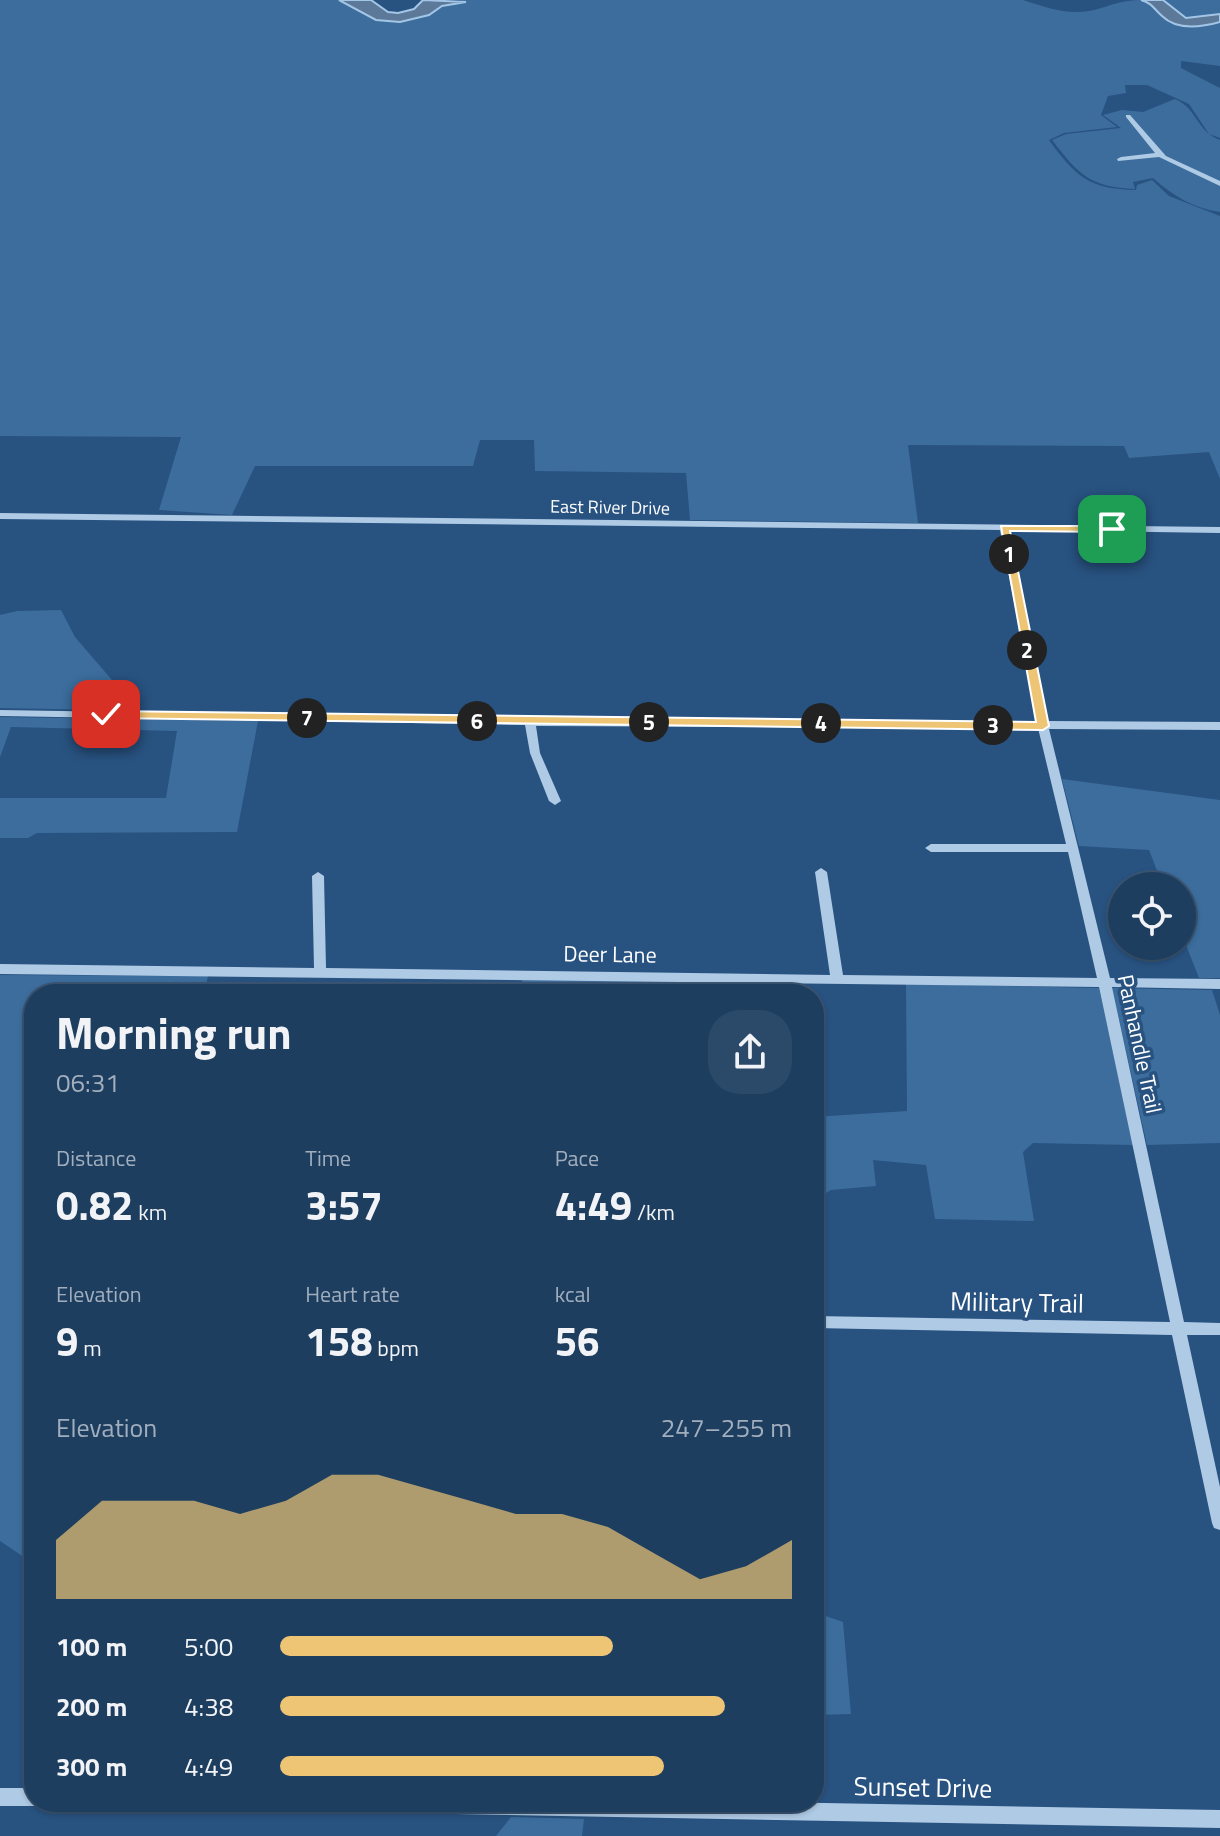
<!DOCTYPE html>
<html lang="en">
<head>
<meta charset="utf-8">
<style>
  :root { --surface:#1e3e60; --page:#2b4969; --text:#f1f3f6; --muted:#a1aebd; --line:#3c5775; --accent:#edc575 }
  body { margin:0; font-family:"Titillium Web",sans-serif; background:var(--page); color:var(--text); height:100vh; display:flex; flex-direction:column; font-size:30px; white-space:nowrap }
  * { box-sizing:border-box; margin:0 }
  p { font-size:26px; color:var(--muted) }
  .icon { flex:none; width:44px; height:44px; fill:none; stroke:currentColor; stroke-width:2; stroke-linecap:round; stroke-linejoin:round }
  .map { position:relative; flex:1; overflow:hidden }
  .details { position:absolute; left:24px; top:984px; width:800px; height:828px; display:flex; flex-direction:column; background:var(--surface); border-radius:32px; box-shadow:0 2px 6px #0004,0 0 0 2px var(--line) }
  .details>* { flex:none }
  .tools { position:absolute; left:1108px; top:872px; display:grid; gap:16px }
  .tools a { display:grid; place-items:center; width:88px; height:88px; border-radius:50%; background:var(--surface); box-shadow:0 2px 6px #0004,0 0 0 2px var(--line); font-size:40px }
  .pin { position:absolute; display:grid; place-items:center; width:68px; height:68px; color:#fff; margin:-34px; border-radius:16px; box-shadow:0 4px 12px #0006 }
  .km { position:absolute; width:40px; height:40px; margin:-20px; border-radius:50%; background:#222; color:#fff; font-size:22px; line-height:40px; text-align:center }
  .round { display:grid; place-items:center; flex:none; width:84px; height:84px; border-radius:32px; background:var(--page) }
  .headline { display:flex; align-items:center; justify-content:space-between; height:136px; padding:0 32px }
  h1 { font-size:44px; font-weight:700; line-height:60px }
  .metrics { display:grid; grid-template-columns:repeat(3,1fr); gap:12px; height:136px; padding:8px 32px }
  .metrics div { display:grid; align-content:center }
  .metrics b { font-size:40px; font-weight:700 }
  .metrics small { font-size:22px; font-weight:400 }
  .metrics p { font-size:22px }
  .chart { height:224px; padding:16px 32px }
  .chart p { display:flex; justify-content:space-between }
  .chart svg { width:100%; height:144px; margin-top:8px; fill:var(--accent); opacity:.7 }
  ul { padding:0 32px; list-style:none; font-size:26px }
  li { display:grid; grid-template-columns:128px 96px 1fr; align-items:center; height:60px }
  li i { height:20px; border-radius:10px; background:var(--accent) }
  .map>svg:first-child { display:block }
</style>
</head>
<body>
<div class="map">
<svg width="1220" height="1836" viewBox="0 0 1220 1836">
  <rect width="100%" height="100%" fill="#285280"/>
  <path fill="#3c6d9d" d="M 0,0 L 339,0 L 376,20 L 400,22 L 462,0 L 1023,0 C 1045,7 1066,15 1089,11 C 1110,7 1117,0 1143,0 C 1152,2 1155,9 1161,16 C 1176,32 1202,26 1220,22 L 1220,66 L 1181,61 L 1181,68 L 1220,88 L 1220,138 L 1209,134 L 1189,104 L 1147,85 L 1125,85 L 1126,93 L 1108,96 L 1101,115 L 1117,127 L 1064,133 L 1049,140 C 1076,177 1089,189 1136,190 L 1137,185 L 1152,180 L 1169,196 L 1220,216 L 1220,479 L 1209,452 L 1129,458 L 1124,446 L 908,445 L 918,523 L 690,520 L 686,473 L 535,471 L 534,440 L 480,440 L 473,466 L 255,466 L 232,515 L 159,510 L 181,437 L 0,436 Z
    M 1163,0 L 1220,0 L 1220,14 L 1186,18 Z
    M 1175,99 C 1198,109 1196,131 1220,140 L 1220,212 C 1193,208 1173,196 1153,178 L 1133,182 L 1135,189 C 1090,187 1079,175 1052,140 L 1066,134 L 1121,128 L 1103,115 L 1122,110 L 1143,112 Z
    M 61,610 L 75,637 L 112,680 L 104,710 L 0,708 L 0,615 L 17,611 Z
    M 0,717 L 258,721 L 237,832 L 37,833 L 28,838 L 0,838 L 0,798 L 166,798 L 177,731 L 11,727 L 0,757 Z
    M 1062,779 L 1220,800 L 1220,978 L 1199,978 L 1182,935 L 1182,886 L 1163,886 L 1149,850 L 1079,846 Z
    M 0,975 L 208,976 L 204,994 L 34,994 L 34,1564 L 0,1541 Z
    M 523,979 L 713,981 L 715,994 L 516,994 Z
    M 906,984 L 1099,988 L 1133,1145 L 1033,1143 L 1023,1152 L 1034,1221 L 935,1219 L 926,1165 L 873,1160 L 876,1186 L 831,1190 L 814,1200 L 814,1117 L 907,1111 Z
    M 1112,988 L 1212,990 L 1220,1015 L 1220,1143 L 1147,1145 Z
    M 823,1615 L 843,1622 L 851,1714 L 814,1715 L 814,1616 Z
    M 511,1817 L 584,1819 L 582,1836 L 496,1836 Z"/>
  <path fill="#5c7999" stroke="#a4c6e6" stroke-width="2" d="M 339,0 L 371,0 L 388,12 L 398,13 L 414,9 L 423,0 L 466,2 L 442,6 L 429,15 L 400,22 L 376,20 Z
    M 1141,0 L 1163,0 L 1186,18 L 1220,14 L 1220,22 C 1202,27 1177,31 1162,16 C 1154,9 1152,3 1141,0 Z"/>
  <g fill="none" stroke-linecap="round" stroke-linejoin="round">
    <path fill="#afcae5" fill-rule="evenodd" d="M 1126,115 L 1130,115 L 1166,156 L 1220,181 L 1220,186 L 1159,157 L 1118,161 L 1117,159 L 1121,157 L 1155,153 L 1126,117 Z
      M 0,513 L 1220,527 L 1220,533 L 1009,530 L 1048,721 L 1220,722 L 1220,730 L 1049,729 L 1110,978 L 1220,979 L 1220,989 L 1112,987 L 1184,1322 L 1220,1323 L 1220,1335 L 1187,1335 L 1220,1487 L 1220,1530 L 1214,1528 L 1212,1523 L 1172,1335 L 814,1328 L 814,1316 L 1170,1322 L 1099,987 L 0,974 L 0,964 L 314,968 L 312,876 L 318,872 L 324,876 L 326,968 L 830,975 L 815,872 L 821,868 L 827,872 L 843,975 L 1097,978 L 1068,852 L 931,852 L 925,848 L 931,844 L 1066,844 L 1038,728 L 536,726 L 540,753 L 561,801 L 555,805 L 549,801 L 530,753 L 525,725 L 0,716 L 0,710 L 531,719 L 1037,721 L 1000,530 L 0,519 Z
      M 0,1788 L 34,1788 L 34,1802 L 41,1802 L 34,1806 L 0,1806 Z
      M 280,1802 L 769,1802 L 1220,1810 L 1220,1828 L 289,1811 L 283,1808 Z"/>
  </g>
  <path fill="#edc575" stroke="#fff" stroke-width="2" d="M 1001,526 L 1112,526 L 1117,529 L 1112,532 L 1010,531 L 1049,726 L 1043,730 L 106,718 L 100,714 L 106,711 L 1036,722 Z"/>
  <g text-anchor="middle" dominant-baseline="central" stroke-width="7" stroke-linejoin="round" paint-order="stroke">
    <g font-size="18" fill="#fff" stroke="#285280">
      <text transform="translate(610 507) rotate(1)">East River Drive</text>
    </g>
    <g font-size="22" fill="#fff" stroke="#285280">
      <text transform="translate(610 954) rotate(1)">Deer Lane</text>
      <text transform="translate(1140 1044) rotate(78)">Panhandle Trail</text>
    </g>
    <g font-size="26" fill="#fff" stroke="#285280">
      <text transform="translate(1017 1302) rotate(1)">Military Trail</text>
      <text transform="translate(923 1787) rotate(1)">Sunset Drive</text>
    </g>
  </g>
</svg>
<div class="tools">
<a><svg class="icon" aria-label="locate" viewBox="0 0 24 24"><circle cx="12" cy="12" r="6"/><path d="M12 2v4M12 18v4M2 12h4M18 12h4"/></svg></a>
</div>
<div class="pin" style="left:1112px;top:529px;background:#1e9e55"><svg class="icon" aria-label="arrive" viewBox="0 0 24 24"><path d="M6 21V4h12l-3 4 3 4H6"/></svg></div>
<div class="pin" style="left:106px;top:714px;background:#d93025"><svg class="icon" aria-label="check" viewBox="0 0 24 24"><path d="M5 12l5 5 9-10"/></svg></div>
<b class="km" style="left:1009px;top:554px">1</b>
<b class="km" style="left:1027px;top:650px">2</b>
<b class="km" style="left:993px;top:725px">3</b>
<b class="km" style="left:821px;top:723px">4</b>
<b class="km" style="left:649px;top:722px">5</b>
<b class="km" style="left:477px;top:721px">6</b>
<b class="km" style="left:307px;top:718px">7</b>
<section class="details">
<div class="headline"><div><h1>Morning run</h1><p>06:31</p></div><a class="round"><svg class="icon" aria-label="share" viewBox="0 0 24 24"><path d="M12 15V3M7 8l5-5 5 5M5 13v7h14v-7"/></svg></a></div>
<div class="metrics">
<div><p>Distance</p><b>0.82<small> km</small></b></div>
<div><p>Time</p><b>3:57</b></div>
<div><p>Pace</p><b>4:49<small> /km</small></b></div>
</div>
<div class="metrics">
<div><p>Elevation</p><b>9<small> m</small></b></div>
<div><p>Heart rate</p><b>158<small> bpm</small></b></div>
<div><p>kcal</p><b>56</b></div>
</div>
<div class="chart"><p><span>Elevation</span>247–255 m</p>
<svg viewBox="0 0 160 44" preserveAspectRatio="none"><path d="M0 44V26L10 14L20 14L30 14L40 18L50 14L60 6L70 6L80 10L90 14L100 18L110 18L120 22L130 30L140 38L150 34L160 26V44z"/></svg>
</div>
<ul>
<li><b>100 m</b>5:00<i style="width:65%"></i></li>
<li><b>200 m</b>4:38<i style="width:87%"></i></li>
<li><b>300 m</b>4:49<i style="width:75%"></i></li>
</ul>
</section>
</div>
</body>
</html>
